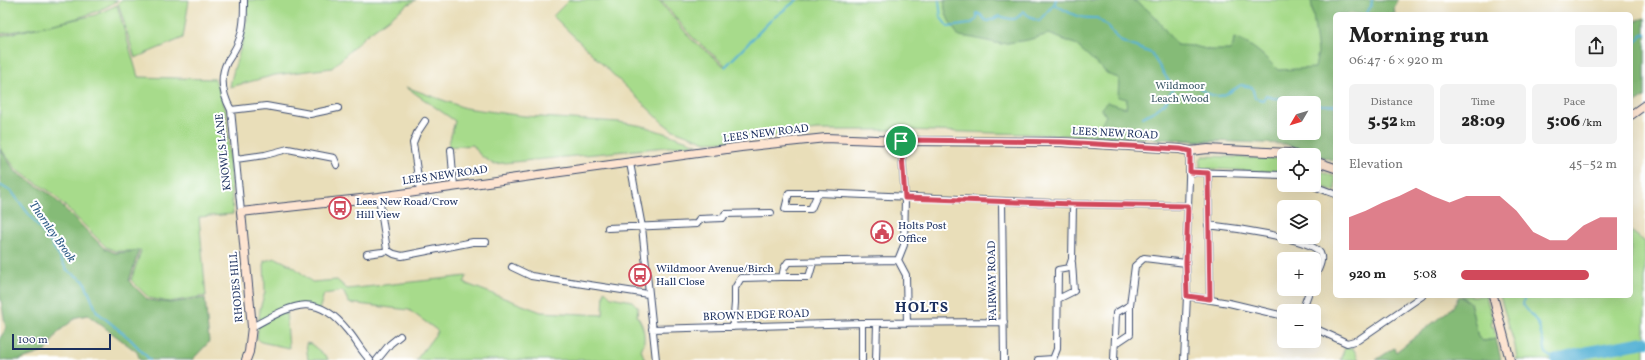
<!DOCTYPE html>
<html lang="en">
<head>
<meta charset="utf-8">
<style>
  :root { --surface:#fff; --page:#f2f2f2; --text:#222; --muted:#767676; --accent:#d1495b }
  body { margin:0; font-family:Vollkorn,serif; background:var(--page); color:var(--text); height:100vh; display:flex; flex-direction:column; font-size:15px; white-space:nowrap }
  * { box-sizing:border-box; margin:0 }
  p { font-size:13px; color:var(--muted) }
  .icon { flex:none; width:22px; height:22px; fill:none; stroke:currentColor; stroke-width:2; stroke-linecap:round; stroke-linejoin:round }
  .map { position:relative; flex:1; overflow:hidden }
  .side { position:absolute; left:1333px; top:12px; width:300px; height:286px; display:flex; flex-direction:column; background:var(--surface); border-radius:6px; box-shadow:0 4px 16px #0002 }
  .side>* { flex:none }
  .needle { width:26px; rotate:232deg }
  .controls { position:absolute; left:1277px; top:96px; display:grid; gap:8px }
  .controls a { display:grid; place-items:center; width:44px; height:44px; border-radius:6px; background:var(--surface); box-shadow:0 4px 16px #0002; font-size:20px }
  .scale { position:absolute; left:12px; bottom:10px; width:99px; box-sizing:border-box; padding-left:4px; border:2px solid #1b2f5e; border-top:0; font-size:11px; line-height:14px; white-space:nowrap; color:#1b2f5e; -webkit-text-stroke:3px #fff; paint-order:stroke }
  .pin { position:absolute; display:grid; place-items:center; width:34px; height:34px; color:#fff; margin:-17px; border:2px solid #fff; border-radius:50%; box-shadow:0 1px 4px #0007 }
  .round { display:grid; place-items:center; flex:none; width:42px; height:42px; border-radius:6px; background:var(--page) }
  .summary { display:flex; align-items:center; justify-content:space-between; height:68px; padding:0 16px }
  h1 { font-size:22px; font-weight:800; line-height:30px }
  .stats { display:grid; grid-template-columns:repeat(3,1fr); gap:6px; height:68px; padding:4px 16px }
  .stats div { display:grid; align-content:center; border-radius:6px; background:var(--page); text-align:center }
  .stats b { font-size:17px; font-weight:800 }
  .stats small { font-size:11px; font-weight:400 }
  .stats p { font-size:11px }
  .chart { height:112px; padding:8px 16px }
  .chart p { display:flex; justify-content:space-between }
  .chart svg { width:100%; height:72px; margin-top:4px; fill:var(--accent); opacity:.7 }
  ul { padding:0 16px; list-style:none; font-size:13px }
  li { display:grid; grid-template-columns:64px 48px 1fr; align-items:center; height:30px }
  li i { height:10px; border-radius:5px; background:var(--accent) }
  .map>svg:first-child { display:block }
</style>
</head>
<body>
<div class="map">
<svg width="1645" height="360" viewBox="0 0 1645 360">
  <rect width="100%" height="100%" fill="#fff"/>
  <filter id="ink" filterUnits="userSpaceOnUse"><feTurbulence type="fractalNoise" baseFrequency=".025" numOctaves="2"/><feDisplacementMap in="SourceGraphic" scale="8" xChannelSelector="R" yChannelSelector="G"/><feConvolveMatrix kernelMatrix="1 2 1 2 8 2 1 2 1" color-interpolation-filters="sRGB"/></filter>
  <filter id="wash" filterUnits="userSpaceOnUse"><feTurbulence type="fractalNoise" baseFrequency=".012" numOctaves="4" result="noise"/><feDisplacementMap in="SourceGraphic" scale="16" xChannelSelector="R" yChannelSelector="G"/><feGaussianBlur stdDeviation="0.9" result="paint"/><feColorMatrix in="noise" values="0 0 0 0 0 0 0 0 0 0 0 0 0 0 0 0 0 1.4 0 .05"/><feComposite in="paint" operator="in"/></filter>
  <g filter="url(#wash)">
    <rect width="100%" height="100%" fill="#e9deb9"/>
    <path fill="#a7db8b" stroke="#618574" d="M 0,0 L 118,0 C 87,21 37,27 0,34 Z
      M 121,0 L 189,0 L 183,38 L 135,58 L 118,3 Z
      M 247,0 L 416,0 L 407,5 L 365,36 L 332,68 L 275,75 L 230,87 C 235,57 251,31 247,0 Z
      M 569,0 L 659,0 L 691,39 L 724,66 L 724,64 L 692,37 L 661,0 L 1320,0 L 1324,70 L 1284,103 L 1284,133 L 1230,141 L 1208,142 L 1147,138 L 906,130 L 817,130 L 733,141 L 706,142 L 671,129 L 662,122 L 553,16 Z
      M 117,5 L 138,77 L 215,79 L 226,110 L 233,214 L 199,217 L 206,296 L 169,302 L 149,298 L 131,280 L 141,251 L 115,251 L 106,247 L 52,193 L 17,170 L 0,148 L 0,36 L 95,15 Z
      M 406,87 L 465,108 L 524,116 L 619,122 L 643,126 L 697,144 L 493,164 L 480,155 L 473,145 L 448,147 L 455,121 Z
      M 1203,156 L 1283,159 L 1284,173 L 1200,168 L 1200,160 Z
      M 1314,168 L 1335,177 L 1335,191 L 1314,184 Z
      M 1631,231 L 1645,242 L 1645,360 L 1517,360 L 1515,346 L 1500,296 L 1631,296 Z
      M 276,258 L 294,267 L 312,282 L 337,280 L 347,289 L 467,276 L 464,283 L 541,312 L 603,315 L 604,290 L 611,297 L 632,301 L 638,307 L 637,316 C 644,326 647,339 641,350 L 645,360 L 416,360 L 438,331 L 409,310 L 349,303 L 343,291 L 324,294 L 319,310 L 304,307 L 286,310 L 289,348 L 261,342 L 257,338 L 260,309 L 265,292 L 264,261 Z
      M 1461,296 L 1486,296 L 1493,321 L 1491,322 L 1492,327 L 1494,327 L 1496,339 L 1483,341 L 1478,337 L 1470,302 Z
      M 306,343 L 311,344 L 327,357 L 328,360 L 308,360 Z
      M 1345,348 L 1353,348 L 1359,360 L 1340,360 Z"/>
    <path fill="#85bb77" stroke="#50756a" fill-rule="evenodd" d="M 945,0 L 1131,0 C 1152,7 1163,29 1177,45 L 1194,46 L 1210,50 L 1230,50 L 1233,45 L 1234,38 C 1253,44 1264,56 1278,70 L 1315,68 L 1318,52 L 1311,0 L 1398,0 L 1394,8 L 1395,14 L 1335,14 L 1335,161 L 1285,144 L 1094,136 L 1106,116 L 1101,108 L 1107,102 L 1126,108 L 1127,99 L 1118,97 L 1119,78 L 1109,75 L 1075,44 L 1049,34 L 1028,40 L 1001,44 L 973,38 L 959,36 C 952,27 942,12 945,0 ZM 1284,103 L 1314,103 L 1314,133 L 1284,133 Z
      M 1645,18 L 1645,97 L 1631,106 L 1631,22 Z
      M 0,149 L 16,172 L 51,195 L 104,248 L 115,253 L 139,251 L 129,281 L 148,300 L 170,303 L 205,298 L 209,342 L 192,360 L 140,360 L 137,352 L 88,315 L 77,317 L 58,332 L 46,351 L 19,360 L 0,360 L 0,338 L 6,329 L 0,295 Z
      M 1459,296 L 1470,302 L 1478,337 L 1483,341 L 1496,339 L 1501,360 L 1376,360 L 1394,348 L 1396,352 L 1453,307 Z"/>
    <g fill="none" stroke-linecap="round" stroke-linejoin="round">
      <path stroke="#58b3d6" stroke-width="2" d="M 939,0 L 941,18 L 948,27 L 970,24 L 977,19 L 977,13 L 981,15 L 985,20 L 989,21 L 999,16 C 1011,19 1015,23 1023,11 L 1031,18 L 1039,21 L 1054,4 L 1056,0
        M 1054,4 C 1071,14 1078,19 1097,18 L 1107,26 L 1120,41 L 1151,53 L 1173,88 L 1197,86 C 1217,102 1222,97 1241,85 L 1252,87 L 1255,98 L 1263,100 L 1266,95 L 1273,98 L 1292,99 L 1295,103
        M 1366,14 L 1371,6 L 1372,0
        M 1631,49 L 1642,35 L 1645,34
        M 1631,60 L 1631,65
        M 725,67 L 772,19 L 797,0
        M 1314,105 L 1335,105
        M 1143,117 L 1156,110 L 1165,103 L 1173,88
        M 0,185 L 12,192 L 53,246 L 67,270 L 84,281 L 97,312 L 130,339 L 150,360
        M 1522,296 L 1524,299 L 1523,305 L 1538,323 L 1546,353 L 1550,357 L 1554,356 L 1557,360"/>
      <path stroke="#58b3d6" stroke-width="12" d="M 1557,360 L 1588,352 L 1645,342"/>
    </g>
  </g>
  <g filter="url(#ink)">
    <g fill="none" stroke-linecap="round" stroke-linejoin="round">
      <g stroke="#3a496c" stroke-width="8">
        <path id="street" d="M 231,110 L 266,106 L 310,114 L 338,108
          M 901,141 L 905,198 L 904,245 L 898,260 L 906,275 L 907,323
          M 451,150 L 454,186
          M 236,159 L 265,155 L 288,149 L 334,158 L 337,165
          M 630,163 L 642,227 L 656,360
          M 1190,172 L 1284,175
          M 1208,173 L 1210,299
          M 1311,185 L 1335,194
          M 420,191 L 413,143 L 417,133 L 425,121
          M 818,193 L 811,209 L 785,209 L 789,193 L 818,193 L 1073,204 L 1188,206
          M 379,197 L 387,250 L 394,254 L 402,256 L 473,242 L 486,242
          M 1002,202 L 1004,360
          M 241,212 L 231,110 C 223,95 219,78 227,62 C 231,56 235,50 238,43 C 244,29 244,15 244,0
          M 1208,225 C 1226,227 1312,238 1320,253 C 1324,261 1317,271 1314,279
          M 608,228 L 697,224 L 699,219 L 723,218 L 725,214 L 771,213
          M 367,254 L 382,252 L 387,250
          M 512,267 L 531,276 L 648,294
          M 782,277 L 809,277 L 813,263
          M 1187,296 L 1229,303 L 1284,316
          M 1058,299 L 1074,291 L 1072,263
          M 1302,311 L 1310,289
          M 252,327 C 291,306 315,289 348,331 C 356,340 361,351 370,360
          M 733,327 L 735,303 L 735,288 L 741,278 L 782,277 L 784,268 L 788,262 L 898,260
          M 1314,328 L 1347,343 L 1358,340 L 1422,296
          M 652,329 L 862,323 L 1004,322
          M 1115,344 L 1130,334 L 1130,305
          M 377,360 L 390,344 L 400,336
          M 862,360 L 862,323
          M 876,360 L 877,323
          M 1038,360 L 1053,359 L 1057,349 L 1058,270 L 1069,268 L 1072,259 L 1073,204
          M 1114,360 L 1116,313 L 1130,305 L 1135,266 L 1144,258 L 1186,263
          M 1184,360 L 1187,296 L 1186,263 L 1190,151"/>
      </g>
      <g stroke="#3a496c" stroke-width="10">
        <path id="secondary" d="M 1631,115 L 1645,105
          M 1314,161 L 1335,168
          M 1493,296 L 1510,360
          M 246,360 L 249,352 L 252,327 L 241,212 L 379,197 L 741,147 L 826,138 L 901,141 L 1061,142 L 1180,149 L 1190,151 L 1208,149 L 1289,153 L 1296,155"/>
      </g>
      <use href="#street" stroke="#fff" stroke-width="6"/>
      <use href="#secondary" stroke="#fde4d1" stroke-width="8"/>
    </g>
  </g>
  <g fill="none" stroke-linecap="round" stroke-linejoin="round" filter="url(#ink)">
    <g stroke="#fff" stroke-width="8">
      <path id="route" d="M 911,140 L 1062,142 L 1180,149 L 1190,151 L 1190,172 L 1208,173 L 1210,299 L 1187,296 L 1186,263 L 1188,206 L 1073,204 L 905,198 L 901,141 Z"/>
    </g>
    <use href="#route" stroke="#d1495b" stroke-width="5"/>
  </g>
  <defs>
    <g id="bus-ring" transform="scale(1.15)"><circle r="9.5" fill="#fff" stroke="#d1495b" stroke-width="1.5"/><path d="M-5-6H5V4H4V6H2V4H-2V6H-4V4H-5ZM-3.5-4V0h7V-4ZM-3.5 1.2v1.5H-2V1.2ZM2 1.2v1.5H3.5V1.2Z" fill="#d1495b"/></g>
    <g id="civic-ring" transform="scale(1.15)"><circle r="9.5" fill="#fff" stroke="#d1495b" stroke-width="1.5"/><path d="M-.6-6.5H3V-4.5H.6V-3L4-1V1h2V6H-6V1h2V-1L-.6-3ZM-1.2 2.5V6h2.4V2.5Z" fill="#d1495b"/></g>
  </defs>
  <g fill-rule="evenodd">
    <use href="#bus-ring" x="340" y="208"/>
    <use href="#civic-ring" x="882" y="232"/>
    <use href="#bus-ring" x="640" y="275"/>
  </g>
  <g text-anchor="middle" dominant-baseline="central" stroke-width="4" stroke-linejoin="round" paint-order="stroke">
    <g font-size="11" fill="#3e5a69" stroke="#fff">
      <text x="1180" y="86">Wildmoor<tspan x="1180" dy="13">Leach Wood</tspan></text>
    </g>
    <g font-size="11" fill="#1b2f5e" stroke="#fff">
      <text transform="translate(766 134) rotate(-7)">LEES NEW ROAD</text>
      <text transform="translate(1115 134) rotate(3)">LEES NEW ROAD</text>
      <text transform="translate(224 152) rotate(-96)">KNOWLS LANE</text>
      <text transform="translate(445 176) rotate(-8)">LEES NEW ROAD</text>
      <text transform="translate(993 281) rotate(-91)">FAIRWAY ROAD</text>
      <text transform="translate(237 287) rotate(-95)">RHODES HILL</text>
      <text transform="translate(756 316) rotate(-2)">BROWN EDGE ROAD</text>
    </g>
    <g font-size="11" fill="#1b2f5e" stroke="#fff" text-anchor="start">
      <text x="356" y="202">Lees New Road/Crow<tspan x="356" dy="13">Hill View</tspan></text>
      <text x="898" y="226">Holts Post<tspan x="898" dy="13">Office</tspan></text>
      <text x="656" y="269">Wildmoor Avenue/Birch<tspan x="656" dy="13">Hall Close</tspan></text>
    </g>
    <g font-size="12" font-style="italic" fill="#305d88" stroke="#fff">
      <text transform="translate(52 232) rotate(55)">Thornley Brook</text>
    </g>
    <g font-size="15" font-weight="bold" letter-spacing="1" fill="#1b2f5e" stroke="#fff">
      <text x="922" y="308">HOLTS</text>
    </g>
  </g>
</svg>
<div class="controls">
<a><svg class="needle" viewBox="-14 -14 28 28"><path d="M0-13l5 13h-10z" fill="#e53935"/><path d="M0 13l5-13h-10z" fill="#767676"/></svg></a>
<a><svg class="icon" aria-label="locate" viewBox="0 0 24 24"><circle cx="12" cy="12" r="6"/><path d="M12 2v4M12 18v4M2 12h4M18 12h4"/></svg></a>
<a><svg class="icon" aria-label="layers" viewBox="0 0 24 24"><path d="M12 4l9 5-9 5-9-5zM3 14l9 5 9-5"/></svg></a>
<a>+</a>
<a>−</a>
</div>
<div class="scale">100 m</div>
<div class="pin" style="left:901px;top:141px;background:#1e9e55"><svg class="icon" aria-label="arrive" viewBox="0 0 24 24"><path d="M6 21V4h12l-3 4 3 4H6"/></svg></div>
<section class="side">
<div class="summary"><div><h1>Morning run</h1><p>06:47 · 6 × 920 m</p></div><a class="round"><svg class="icon" aria-label="share" viewBox="0 0 24 24"><path d="M12 15V3M7 8l5-5 5 5M5 13v7h14v-7"/></svg></a></div>
<div class="stats">
<div><p>Distance</p><b>5.52<small> km</small></b></div>
<div><p>Time</p><b>28:09</b></div>
<div><p>Pace</p><b>5:06<small> /km</small></b></div>
</div>
<div class="chart"><p><span>Elevation</span>45–52 m</p>
<svg viewBox="0 0 160 44" preserveAspectRatio="none"><path d="M0 44V24L10 20L20 15L30 11L40 6L50 11L60 15L70 11L80 11L90 11L100 20L110 33L120 38L130 38L140 29L150 24L160 24V44z"/></svg>
</div>
<ul>
<li><b>920 m</b>5:08<i style="width:82%"></i></li>
</ul>
</section>
</div>
</body>
</html>
